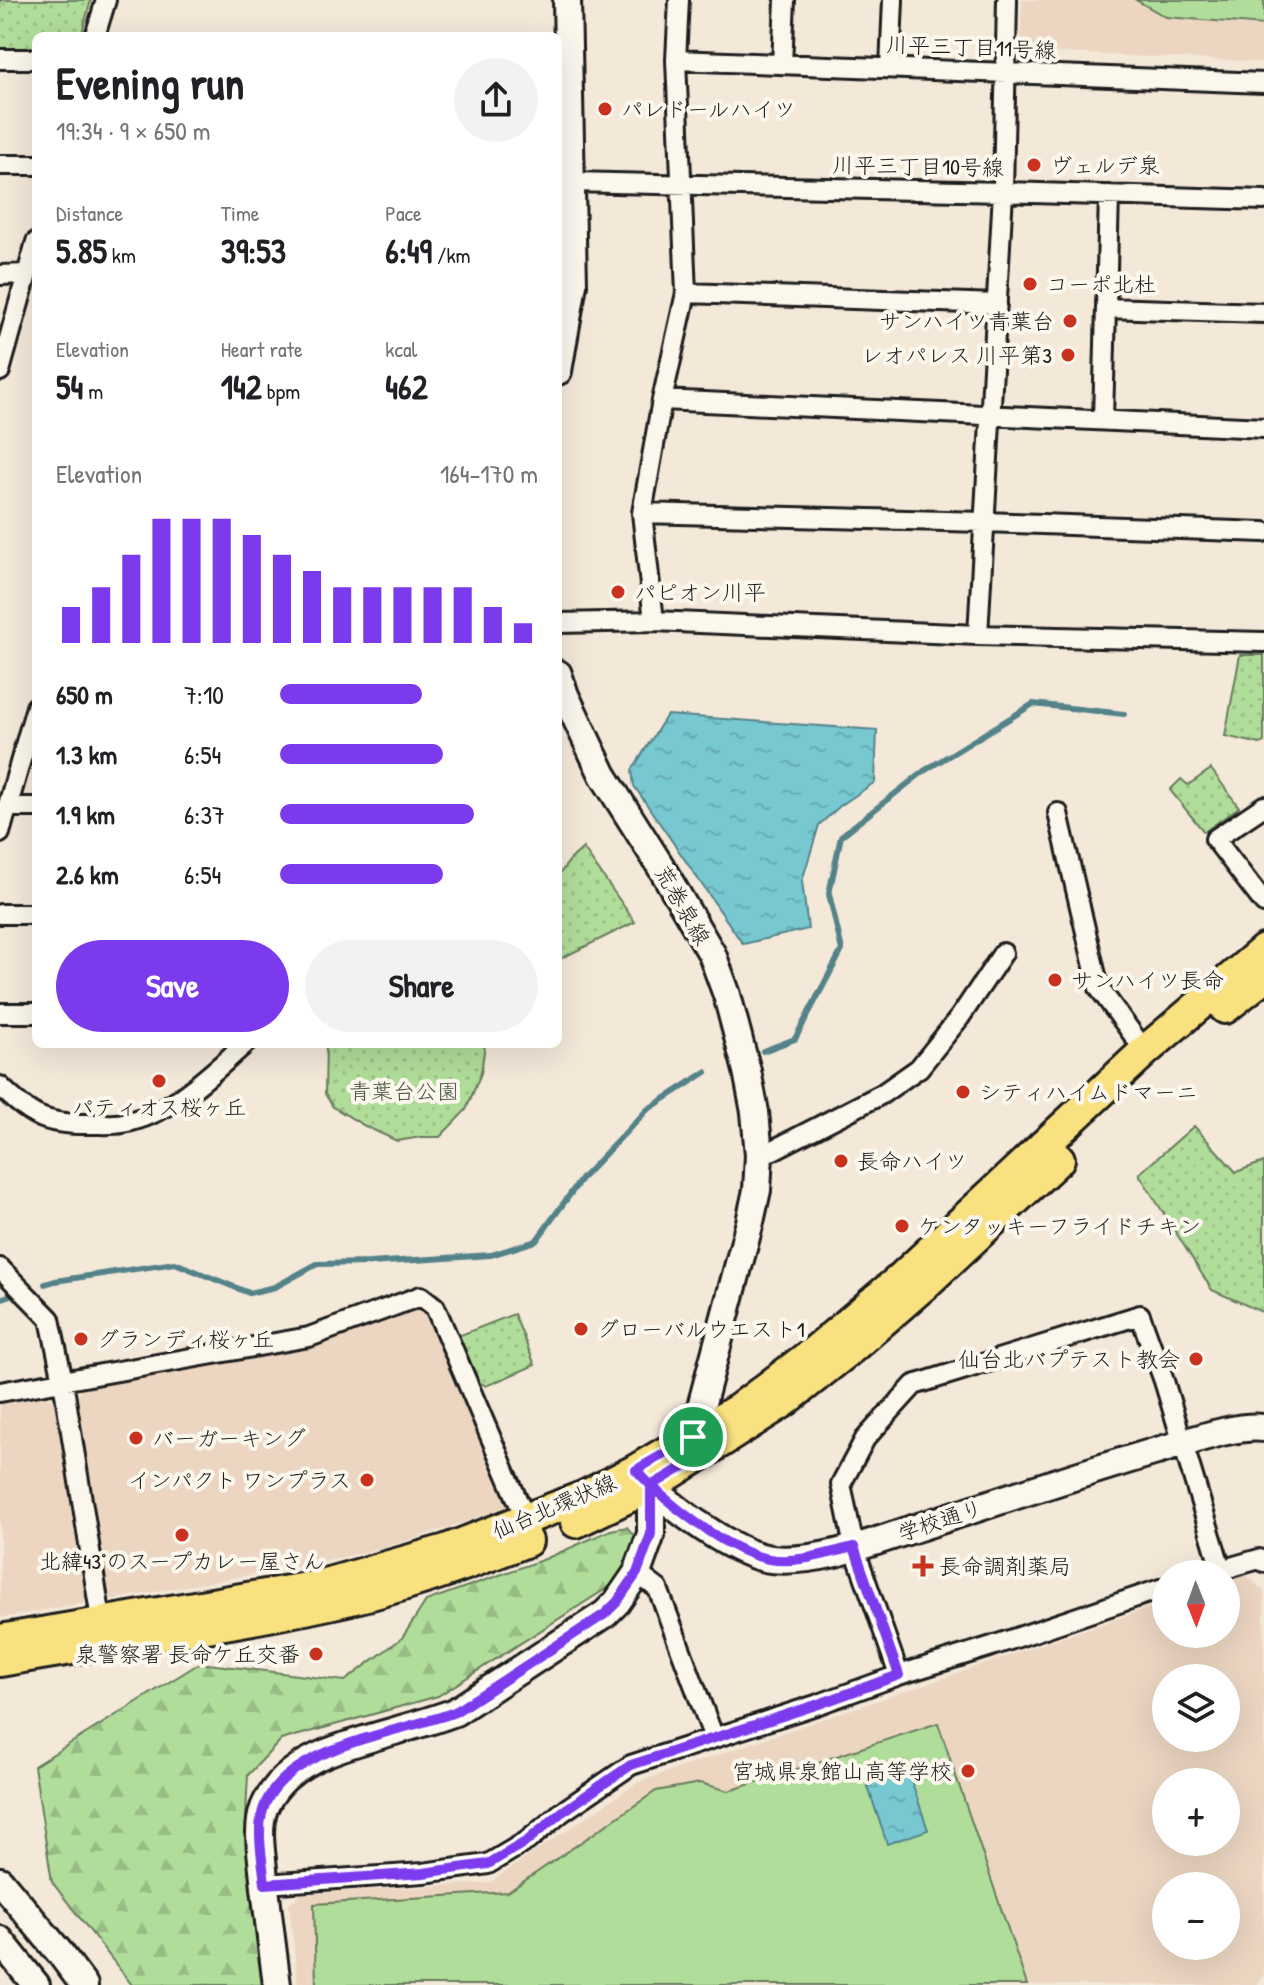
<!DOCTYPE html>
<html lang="en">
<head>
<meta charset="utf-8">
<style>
  :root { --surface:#fff; --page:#f2f2f2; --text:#202124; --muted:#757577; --accent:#7c3aed }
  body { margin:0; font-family:"Patrick Hand","Klee One",sans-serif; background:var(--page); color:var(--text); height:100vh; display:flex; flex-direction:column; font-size:30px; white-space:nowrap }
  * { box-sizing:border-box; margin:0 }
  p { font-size:26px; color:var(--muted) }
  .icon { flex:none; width:44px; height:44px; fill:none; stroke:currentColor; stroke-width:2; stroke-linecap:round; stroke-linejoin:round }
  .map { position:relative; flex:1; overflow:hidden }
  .sheet { position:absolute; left:32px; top:32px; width:530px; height:1016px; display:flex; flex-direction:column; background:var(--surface); border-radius:12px; box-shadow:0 8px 32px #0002 }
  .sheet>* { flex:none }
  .needle { width:52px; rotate:179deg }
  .buttons { position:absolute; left:1152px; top:1560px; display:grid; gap:16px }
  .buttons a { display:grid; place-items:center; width:88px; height:88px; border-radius:50%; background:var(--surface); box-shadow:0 8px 32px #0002; font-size:40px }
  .pin { position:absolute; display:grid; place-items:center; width:68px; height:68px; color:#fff; margin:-34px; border:4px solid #fff; border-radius:50%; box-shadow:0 2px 8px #0007 }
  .round { display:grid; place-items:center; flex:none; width:84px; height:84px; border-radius:42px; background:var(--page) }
  .head { display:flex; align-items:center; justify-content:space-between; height:136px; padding:0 24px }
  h1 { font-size:44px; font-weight:700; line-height:60px }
  .figures { display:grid; grid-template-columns:repeat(3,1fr); gap:12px; height:136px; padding:8px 24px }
  .figures div { display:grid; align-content:center }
  .figures b { font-size:34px; font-weight:700 }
  .figures small { font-size:22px; font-weight:400 }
  .figures p { font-size:22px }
  .chart { height:224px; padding:16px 24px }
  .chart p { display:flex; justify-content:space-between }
  .chart svg { width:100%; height:144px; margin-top:8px; stroke:var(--accent); stroke-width:6 }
  .primary-button { display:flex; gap:16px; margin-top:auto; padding:16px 24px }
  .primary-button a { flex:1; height:92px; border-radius:48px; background:var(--accent); color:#fff; font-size:32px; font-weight:700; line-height:92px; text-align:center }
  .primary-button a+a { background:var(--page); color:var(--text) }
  ul { padding:0 24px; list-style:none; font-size:26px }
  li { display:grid; grid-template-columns:128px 96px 1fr; align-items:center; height:60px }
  li i { height:20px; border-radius:10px; background:var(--accent) }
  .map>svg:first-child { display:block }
</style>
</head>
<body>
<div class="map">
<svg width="1264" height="1985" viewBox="0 0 1264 1985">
  <defs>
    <pattern id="forest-firs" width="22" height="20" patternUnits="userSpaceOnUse" patternTransform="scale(2)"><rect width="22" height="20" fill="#b1dd9a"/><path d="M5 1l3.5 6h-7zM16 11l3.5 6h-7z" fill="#98bd84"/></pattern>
    <pattern id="park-dots" width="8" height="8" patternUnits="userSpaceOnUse" patternTransform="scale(2)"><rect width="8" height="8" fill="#b1dd9a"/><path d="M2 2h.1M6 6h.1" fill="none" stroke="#98bd84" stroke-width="1.8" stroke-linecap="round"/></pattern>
    <pattern id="water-ripples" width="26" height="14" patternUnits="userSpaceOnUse" patternTransform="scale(2)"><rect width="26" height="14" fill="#77c8d1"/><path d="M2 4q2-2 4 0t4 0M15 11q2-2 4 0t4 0" fill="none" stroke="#66abb3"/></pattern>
  </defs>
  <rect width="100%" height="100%" fill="#f4e8d9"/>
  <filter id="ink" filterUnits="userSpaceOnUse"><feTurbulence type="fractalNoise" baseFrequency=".0125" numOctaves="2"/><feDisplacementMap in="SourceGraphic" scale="16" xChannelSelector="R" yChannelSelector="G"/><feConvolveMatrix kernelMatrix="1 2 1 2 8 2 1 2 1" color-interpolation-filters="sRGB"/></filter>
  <g filter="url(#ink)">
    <path fill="#ecd6c2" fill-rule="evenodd" d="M 1022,0 L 1264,0 L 1264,62 L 1020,51 Z
      M 416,1309 L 429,1315 L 511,1507 L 400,1543 L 337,1559 L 109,1600 L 73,1401 L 83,1387 L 314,1346 Z
      M 44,1394 L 56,1403 L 89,1602 L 0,1618 L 0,1402 Z
      M 1246,1575 L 1264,1591 L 1264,1974 L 1257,1985 L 298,1985 L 289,1904 L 301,1894 L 489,1883 L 638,1782 L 1166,1602 L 1166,1634 L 1226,1634 L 1226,1582 ZM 1166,1678 L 1226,1678 L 1226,1738 L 1166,1738 ZM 1166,1782 L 1226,1782 L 1226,1842 L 1166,1842 ZM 1166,1886 L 1226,1886 L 1226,1946 L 1166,1946 Z"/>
    <path fill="#b1dd9a" stroke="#667c5b" stroke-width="2" d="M 1136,0 L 1264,0 L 1264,25 L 1166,17 Z
      M 938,1723 L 1027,1985 L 316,1985 L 314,1904 L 508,1892 L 656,1791 L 700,1783 L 729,1791 Z"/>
    <path fill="url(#forest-firs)" stroke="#667c5b" stroke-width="2" d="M 627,1527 L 637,1540 L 629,1564 L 615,1583 L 438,1696 L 281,1740 L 248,1775 L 246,1813 L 270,1985 L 132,1985 L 52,1882 L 34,1766 L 200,1663 L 345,1681 L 402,1638 L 426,1601 L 545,1559 L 611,1530 Z"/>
    <path fill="url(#park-dots)" stroke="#667c5b" stroke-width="2" d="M 0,0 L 91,0 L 81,36 L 36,36 L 36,52 L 0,50 Z
      M 1240,655 L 1264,655 L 1264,742 L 1260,744 L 1225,736 Z
      M 1211,769 L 1239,807 L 1204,832 L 1170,790 L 1181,779 L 1188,785 Z
      M 583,848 L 635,922 L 558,960 L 558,876 L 570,860 Z
      M 326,1044 L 485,1044 L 481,1073 L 466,1110 L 440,1137 L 421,1137 L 397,1141 L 365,1126 L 333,1107 L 325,1094 Z
      M 1194,1126 L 1236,1172 L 1264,1162 L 1264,1313 L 1212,1290 L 1139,1174 Z
      M 514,1314 L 535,1365 L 486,1386 L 474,1379 L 458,1336 Z"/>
    <path fill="url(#water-ripples)" stroke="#538389" stroke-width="2" d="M 667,715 L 877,730 L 875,782 L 840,806 L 819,825 L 802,881 L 808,929 L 743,944 L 634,786 L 632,770 Z
      M 906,1765 L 928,1830 L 887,1844 L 865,1778 Z"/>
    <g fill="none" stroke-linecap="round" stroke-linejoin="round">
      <path stroke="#538389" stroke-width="6" d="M 763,1051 L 795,1039 L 842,950 L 829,894 L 841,836 L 924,771 L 1033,704 L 1124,714
        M 45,1284 L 55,1281 L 175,1263 L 249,1293 L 275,1287 L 317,1264 L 370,1263 L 491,1255 L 536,1241 L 582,1178 L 647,1110 L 706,1072
        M 0,1299 L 14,1294"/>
      <g stroke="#1c1c1c" stroke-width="24">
        <path id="street" d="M 679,0 L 676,60 L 686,293
          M 95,36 L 106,0
          M 0,59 L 36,59
          M 676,60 L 1264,83
          M 782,64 L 785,0
          M 890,68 L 893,0
          M 0,165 L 36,165
          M 572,182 L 1003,192 L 1264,200
          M 0,275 L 27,274
          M 1106,308 L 1264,313
          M 0,371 L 36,242
          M 662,400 L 686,293 L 997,304
          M 1103,419 L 1109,195
          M 642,513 L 984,522 L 1264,532
          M 654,621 L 642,513 L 662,400 L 1264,428
          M 558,623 L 654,621 L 978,635 L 1264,642
          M 978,635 L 1003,192 L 1007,0
          M 1264,806 L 1215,839 L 1264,903
          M 7,807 L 36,807
          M 1058,813 L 1099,988 L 1145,1051
          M 0,833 L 36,707
          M 0,914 L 36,914
          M 0,1013 L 36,1013
          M 0,1086 C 32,1118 47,1125 92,1124 C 102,1124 113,1125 123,1123 C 172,1114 209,1075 245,1044
          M 759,1155 L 773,1150 L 882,1094 L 919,1068 L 960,1017 L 1003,953
          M 0,1268 L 50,1319 L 63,1381 L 103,1632
          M 0,1392 L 309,1337 L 421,1296 L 435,1307 L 526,1520
          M 637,1573 L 658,1589 L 714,1738
          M 1207,1574 L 1259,1559 L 1264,1562
          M 899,1675 L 854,1547 L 841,1484 L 865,1439 L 914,1385 L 1140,1315 L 1164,1381 L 1221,1569
          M 265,1884 L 423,1873 L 488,1864 L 527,1841 L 562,1812 L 631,1765 L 819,1704 L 899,1675 L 992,1646 L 1166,1587"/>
      </g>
      <g stroke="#1c1c1c" stroke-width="32">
        <path id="secondary" d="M 558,371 L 573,284 L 567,0
          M 558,674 L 565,695 L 603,775 L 661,867 L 712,954 L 727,995 L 747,1071 L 755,1112 L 759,1155 L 757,1190 L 750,1222 L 693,1437 L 698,1446
          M 644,1479 C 669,1506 735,1555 771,1559 C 821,1564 878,1540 925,1525 C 1002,1500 1079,1474 1157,1451 C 1187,1443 1234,1424 1264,1428
          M 0,1881 L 60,1953 L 84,1985
          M 0,1940 L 36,1985
          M 277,1985 C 272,1946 267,1908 263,1869 C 261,1850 257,1827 264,1808 C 275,1781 300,1764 326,1753 C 368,1736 413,1728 455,1712 L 605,1614 L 617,1602 L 637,1573 L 651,1534 L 651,1486"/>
      </g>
      <g stroke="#1c1c1c" stroke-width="36">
        <path id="primary" d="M 1225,1008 L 1264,977
          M 576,1522 L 651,1486 L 785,1401 L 853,1347 L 923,1286 L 1059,1159
          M 0,1640 L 318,1586 L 446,1550 L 585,1496 L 636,1470 L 739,1409 L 815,1351 L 899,1280 L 1145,1051 L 1264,950
          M 0,1661 C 108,1642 217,1628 324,1605 C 394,1591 461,1567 527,1541"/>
      </g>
      <use href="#street" stroke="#fbf7ec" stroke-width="18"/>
      <use href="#secondary" stroke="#fbf7ec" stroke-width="26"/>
      <use href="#primary" stroke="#fae180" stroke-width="30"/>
    </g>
  </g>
  <g fill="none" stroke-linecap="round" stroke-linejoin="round" filter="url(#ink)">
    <g stroke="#fff" stroke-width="16">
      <path id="route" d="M 693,1437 L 703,1455 L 651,1486 L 651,1534 L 637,1573 L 617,1602 L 605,1614 L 455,1712 C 400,1733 283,1746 263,1810 C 256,1833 263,1861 265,1884 L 423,1873 L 488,1864 L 527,1841 L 562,1812 L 631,1765 L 819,1704 L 899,1675 L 854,1547 C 827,1553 797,1564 769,1559 C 727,1552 664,1501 636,1470 L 693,1437"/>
    </g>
    <use href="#route" stroke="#7c3aed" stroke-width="10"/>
  </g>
  <g fill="#c8321e" stroke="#fbf7ec" stroke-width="3">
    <circle cx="605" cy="109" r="8"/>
    <circle cx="1034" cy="165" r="8"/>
    <circle cx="1030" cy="284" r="8"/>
    <circle cx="1070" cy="321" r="8"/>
    <circle cx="1068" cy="355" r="8"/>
    <circle cx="618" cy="592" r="8"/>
    <circle cx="1055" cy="980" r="8"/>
    <circle cx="159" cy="1081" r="8"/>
    <circle cx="963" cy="1092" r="8"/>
    <circle cx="841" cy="1161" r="8"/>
    <circle cx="902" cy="1226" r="8"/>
    <circle cx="581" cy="1329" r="8"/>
    <circle cx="81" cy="1339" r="8"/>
    <circle cx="1196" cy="1359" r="8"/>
    <circle cx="136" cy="1438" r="8"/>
    <circle cx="367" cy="1480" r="8"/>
    <circle cx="182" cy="1535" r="8"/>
    <path d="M919 1554h8v8h8v8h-8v8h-8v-8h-8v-8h8z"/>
    <circle cx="316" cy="1654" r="8"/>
    <circle cx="968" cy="1771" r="8"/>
  </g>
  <g text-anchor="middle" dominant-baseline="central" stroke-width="8" stroke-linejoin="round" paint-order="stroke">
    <g font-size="22" fill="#1c1c1c" stroke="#fbf7ec">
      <text transform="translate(971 47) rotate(2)">川平三丁目11号線</text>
      <text transform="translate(918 166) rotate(1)">川平三丁目10号線</text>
      <text transform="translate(683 905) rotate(60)">荒巻泉線</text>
      <text transform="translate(554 1506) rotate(-23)">仙台北環状線</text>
      <text transform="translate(940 1520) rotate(-18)">学校通り</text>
    </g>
    <g font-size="22" fill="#1c1c1c" stroke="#fbf7ec" text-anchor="start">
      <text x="621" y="109">パレドールハイツ</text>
      <text x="1050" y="165">ヴェルデ泉</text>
      <text x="1046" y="284">コーポ北杜</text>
      <text x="1054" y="321" text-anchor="end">サンハイツ青葉台</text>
      <text x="1052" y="355" text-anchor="end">レオパレス 川平第3</text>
      <text x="634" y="592">パピオン川平</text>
      <text x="1071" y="980">サンハイツ長命</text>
      <text x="979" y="1092">シティハイムドマーニ</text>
      <text x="159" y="1107" text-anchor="middle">パティオス桜ヶ丘</text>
      <text x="857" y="1161">長命ハイツ</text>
      <text x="918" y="1226">ケンタッキーフライドチキン</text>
      <text x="597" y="1329">グローバルウエスト1</text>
      <text x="97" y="1339">グランディ桜ヶ丘</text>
      <text x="1180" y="1359" text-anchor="end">仙台北バプテスト教会</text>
      <text x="152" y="1438">バーガーキング</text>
      <text x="351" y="1480" text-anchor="end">インパクト ワンプラス</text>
      <text x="182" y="1561" text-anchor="middle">北緯43°のスープカレー屋さん</text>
      <text x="939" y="1566">長命調剤薬局</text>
      <text x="300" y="1654" text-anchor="end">泉警察署 長命ケ丘交番</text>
      <text x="952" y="1771" text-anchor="end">宮城県泉館山高等学校</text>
    </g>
    <g font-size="22" fill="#495642" stroke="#fbf7ec">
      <text x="404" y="1091">青葉台公園</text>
    </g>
  </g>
</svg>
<div class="buttons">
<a><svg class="needle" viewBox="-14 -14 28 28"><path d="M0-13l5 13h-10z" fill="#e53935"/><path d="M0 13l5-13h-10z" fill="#757577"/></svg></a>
<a><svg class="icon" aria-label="layers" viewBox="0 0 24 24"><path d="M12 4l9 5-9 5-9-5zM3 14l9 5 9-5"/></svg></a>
<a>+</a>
<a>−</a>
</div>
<div class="pin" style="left:693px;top:1437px;background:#1e9e55"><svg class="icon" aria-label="arrive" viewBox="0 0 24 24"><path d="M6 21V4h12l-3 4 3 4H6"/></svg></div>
<section class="sheet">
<div class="head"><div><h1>Evening run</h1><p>19:34 · 9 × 650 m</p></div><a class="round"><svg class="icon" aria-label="share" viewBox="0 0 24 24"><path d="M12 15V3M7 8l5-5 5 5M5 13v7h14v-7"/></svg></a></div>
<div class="figures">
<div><p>Distance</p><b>5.85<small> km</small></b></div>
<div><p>Time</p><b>39:53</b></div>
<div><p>Pace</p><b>6:49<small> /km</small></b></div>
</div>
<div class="figures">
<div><p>Elevation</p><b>54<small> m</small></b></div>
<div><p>Heart rate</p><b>142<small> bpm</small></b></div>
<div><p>kcal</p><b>462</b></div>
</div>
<div class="chart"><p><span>Elevation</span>164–170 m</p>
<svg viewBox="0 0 160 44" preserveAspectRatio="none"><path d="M5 44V33M15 44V27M25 44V17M35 44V6M45 44V6M55 44V6M65 44V11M75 44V17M85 44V22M95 44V27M105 44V27M115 44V27M125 44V27M135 44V27M145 44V33M155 44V38"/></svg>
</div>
<ul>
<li><b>650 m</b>7:10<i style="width:55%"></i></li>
<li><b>1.3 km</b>6:54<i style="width:63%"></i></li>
<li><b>1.9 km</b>6:37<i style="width:75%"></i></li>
<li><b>2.6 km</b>6:54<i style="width:63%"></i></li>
</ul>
<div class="primary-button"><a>Save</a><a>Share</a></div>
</section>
</div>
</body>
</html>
